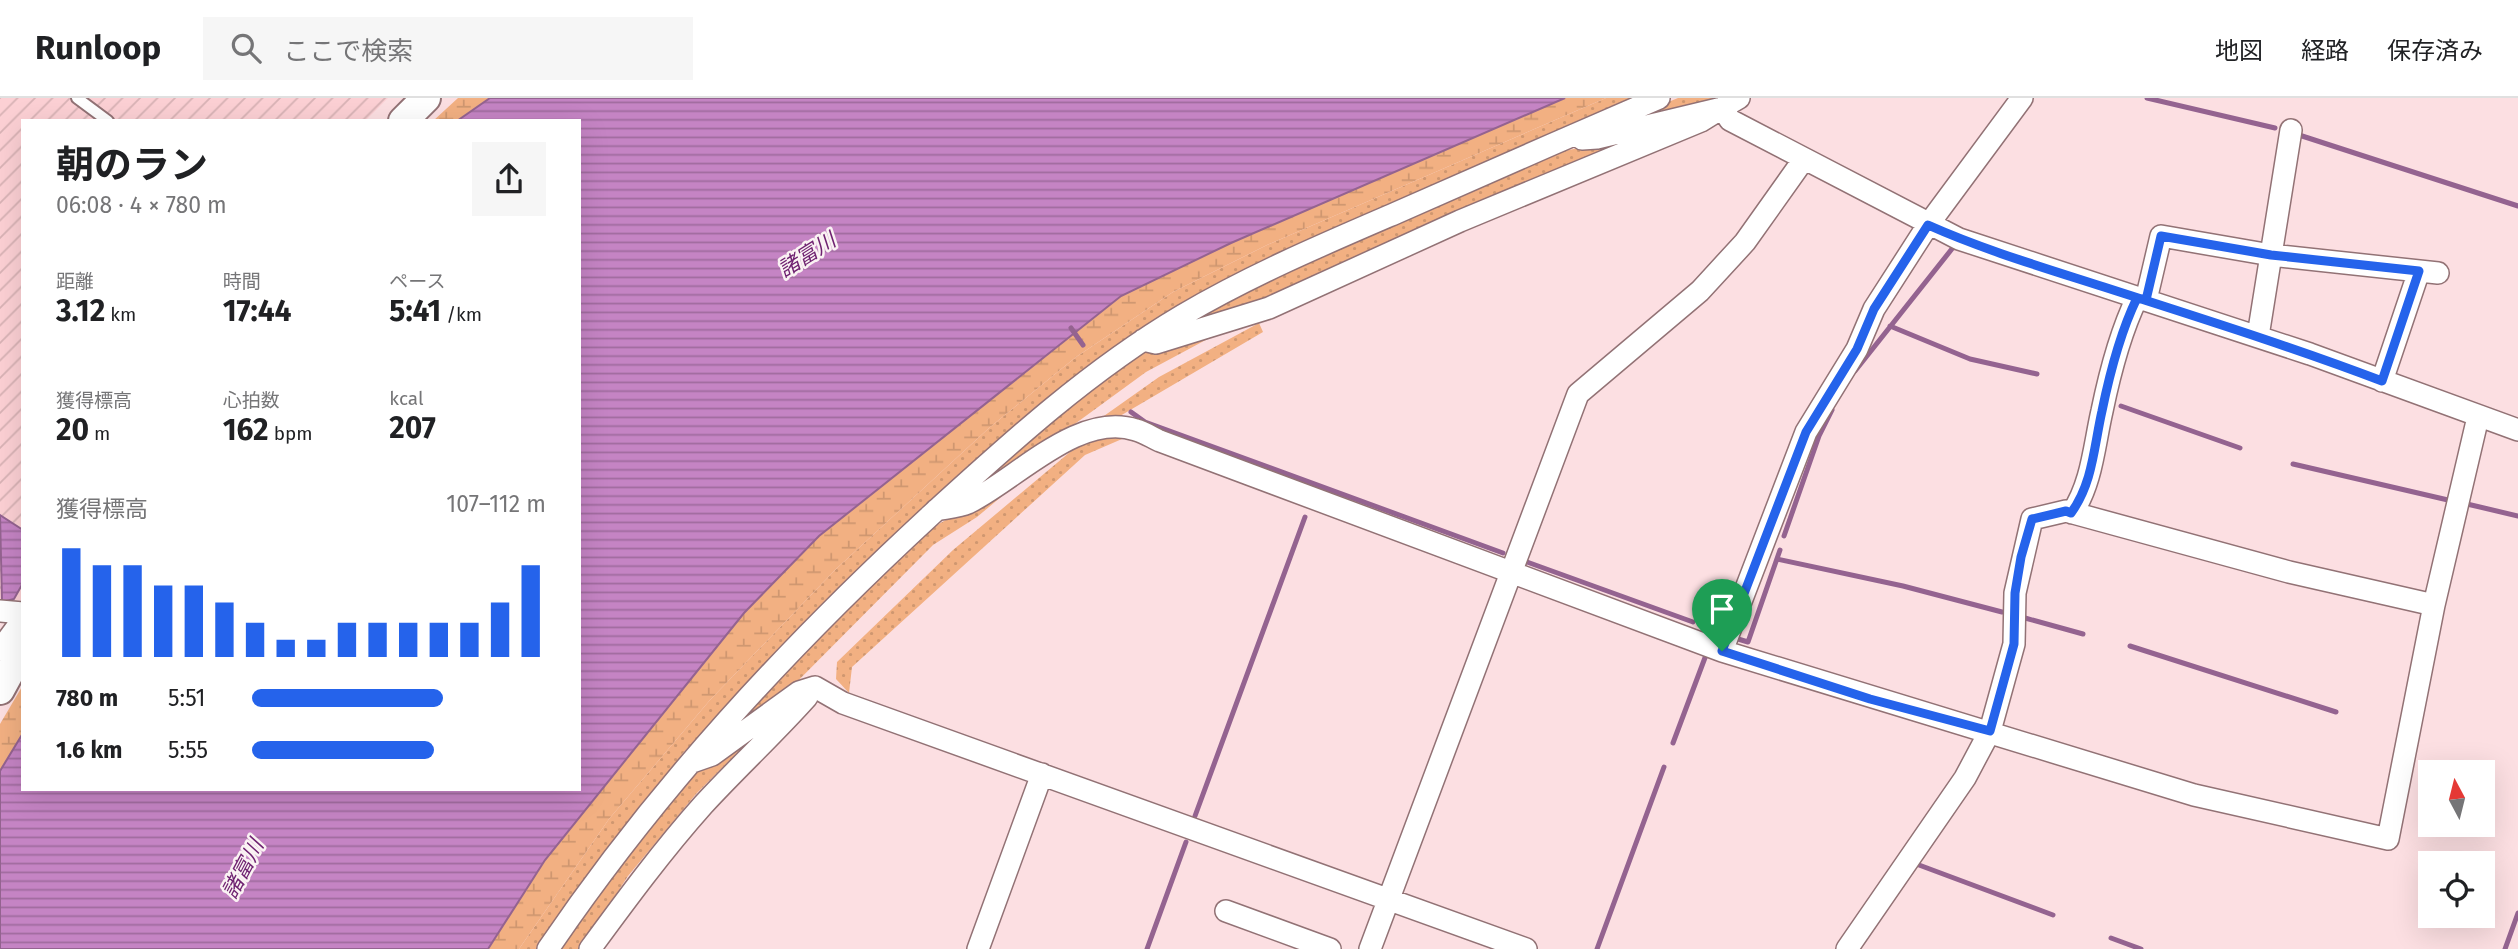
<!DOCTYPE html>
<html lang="ja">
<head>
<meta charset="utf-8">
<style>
  :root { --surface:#fff; --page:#f6f6f6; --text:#202124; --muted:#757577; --line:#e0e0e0; --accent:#2563eb }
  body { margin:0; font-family:"Fira Sans","Noto Sans JP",sans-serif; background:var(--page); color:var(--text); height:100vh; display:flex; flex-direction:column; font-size:26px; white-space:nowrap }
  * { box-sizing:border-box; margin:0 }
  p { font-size:23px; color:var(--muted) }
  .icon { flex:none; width:38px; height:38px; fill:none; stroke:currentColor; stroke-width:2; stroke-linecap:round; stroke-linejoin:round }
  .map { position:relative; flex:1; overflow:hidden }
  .side { position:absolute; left:21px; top:21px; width:560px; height:672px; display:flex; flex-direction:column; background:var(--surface); border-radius:0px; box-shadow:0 7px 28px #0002 }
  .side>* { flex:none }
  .needle { width:46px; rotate:353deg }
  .buttons { position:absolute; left:2418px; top:662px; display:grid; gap:14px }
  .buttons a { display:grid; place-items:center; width:77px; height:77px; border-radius:0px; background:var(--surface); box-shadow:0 7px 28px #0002; font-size:35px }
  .pin { position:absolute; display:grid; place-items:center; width:60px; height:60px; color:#fff; margin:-72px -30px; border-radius:50% 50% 50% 0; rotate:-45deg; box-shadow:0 0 7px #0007 }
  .pin .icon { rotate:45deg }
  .round { display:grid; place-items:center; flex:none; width:74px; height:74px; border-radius:0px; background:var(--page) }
  .overview { display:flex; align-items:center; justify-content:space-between; height:119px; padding:0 35px }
  h1 { font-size:38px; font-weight:700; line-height:52px }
  .metrics { display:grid; grid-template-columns:repeat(3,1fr); gap:10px; height:119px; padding:7px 35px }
  .metrics div { display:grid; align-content:center }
  .metrics b { font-size:30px; font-weight:700 }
  .metrics small { font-size:19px; font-weight:400 }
  .metrics p { font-size:19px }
  .chart { height:196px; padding:14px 35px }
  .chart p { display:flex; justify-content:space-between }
  .chart svg { width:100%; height:126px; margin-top:7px; stroke:var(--accent); stroke-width:6 }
  ul { padding:0 35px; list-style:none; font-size:23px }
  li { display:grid; grid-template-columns:112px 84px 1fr; align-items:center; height:52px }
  li i { height:18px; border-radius:9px; background:var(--accent) }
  header { display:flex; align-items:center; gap:42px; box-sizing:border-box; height:98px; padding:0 35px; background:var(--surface); border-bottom:2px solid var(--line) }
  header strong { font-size:33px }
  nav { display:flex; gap:38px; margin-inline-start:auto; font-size:24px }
  .search { width:490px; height:63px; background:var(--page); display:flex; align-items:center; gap:18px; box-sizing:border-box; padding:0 24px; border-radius:0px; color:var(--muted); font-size:26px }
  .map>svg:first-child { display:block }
</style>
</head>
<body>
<header>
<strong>Runloop</strong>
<div class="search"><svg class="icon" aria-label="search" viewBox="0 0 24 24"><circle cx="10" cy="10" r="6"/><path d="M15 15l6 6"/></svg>ここで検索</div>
<nav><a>地図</a><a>経路</a><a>保存済み</a></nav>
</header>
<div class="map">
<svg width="2518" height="851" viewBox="0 0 2518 851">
  <defs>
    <pattern id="industrial-furrows" width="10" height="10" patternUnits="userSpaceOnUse" patternTransform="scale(1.75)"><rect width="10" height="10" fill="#fcd0d4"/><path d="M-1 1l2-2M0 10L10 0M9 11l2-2" fill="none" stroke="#d8b2b5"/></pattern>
    <pattern id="grass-dots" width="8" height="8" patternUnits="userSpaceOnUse" patternTransform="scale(1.75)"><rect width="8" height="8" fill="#f2b082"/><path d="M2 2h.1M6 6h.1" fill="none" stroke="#cf9770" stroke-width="1.8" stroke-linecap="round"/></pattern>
    <pattern id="wetland-marsh" width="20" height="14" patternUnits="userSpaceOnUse" patternTransform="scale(1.75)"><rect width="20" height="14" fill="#f2b082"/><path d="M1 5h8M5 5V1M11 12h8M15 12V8" fill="none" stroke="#cf9770"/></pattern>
    <pattern id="water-rules" width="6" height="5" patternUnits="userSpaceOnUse" patternTransform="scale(1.75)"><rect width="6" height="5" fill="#c584c4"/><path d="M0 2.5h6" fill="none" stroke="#a06b9e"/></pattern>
  </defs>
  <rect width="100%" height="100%" fill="#fcdfe2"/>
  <path fill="url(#industrial-furrows)" d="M 0,0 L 388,0 L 365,23 L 23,23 L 23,502 L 0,504 Z"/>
  <path fill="url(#grass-dots)" d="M 1606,0 L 1643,0 L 1135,237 L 842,492 L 683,655 L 541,851 L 519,851 L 609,721 L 710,602 L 836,471 L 989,330 L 1076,259 L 1173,194 L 1267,147 Z
    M 1678,0 L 1727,0 L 1595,34 Z
    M 1672,29 L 1259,205 L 1163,239 L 1247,191 L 1560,54 Z
    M 1243,222 L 1146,274 L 1046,347 L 967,396 L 1056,317 L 1143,254 Z
    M 1259,225 L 1263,234 L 1120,318 L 1094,325 L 1159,279 Z
    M 1112,336 L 1122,341 L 1085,357 L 852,569 L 849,595 L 836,581 L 837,564 L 953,452 L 1082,344 Z
    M 1037,369 L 977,419 L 933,447 L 768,613 L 708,655 L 801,557 L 932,430 Z
    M 761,631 L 696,696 L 628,778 L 581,851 L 560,851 L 603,784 L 693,675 Z"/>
  <path fill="url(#wetland-marsh)" d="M 458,0 L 516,0 L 503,23 L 433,23 Z
    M 1501,0 L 1606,0 L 1267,147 L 1173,194 L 1076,259 L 989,330 L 836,471 L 710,602 L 609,721 L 519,851 L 442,851 L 579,691 L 657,559 L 1081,202 Z
    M 23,587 L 23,691 L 0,732 L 0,626 Z"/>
  <path fill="url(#water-rules)" stroke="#946390" stroke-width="2" d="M 490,0 L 1565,0 L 1231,145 L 1121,198 L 819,438 L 744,515 L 545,762 L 488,851 L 0,851 L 0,673 L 23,635 L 23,691 L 579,691 L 579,23 L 457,23 Z
    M 0,417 L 23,432 L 23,485 L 14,501 L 2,504 Z"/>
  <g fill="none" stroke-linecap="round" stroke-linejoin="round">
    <path stroke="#946390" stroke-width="5" d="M 2147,0 L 2275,30
      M 2299,37 L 2518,108
      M 1890,228 L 1970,261 L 2037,276
      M 1071,230 L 1083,247
      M 1855,273 L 1955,147
      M 2121,308 L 2240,350
      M 1131,314 L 1145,324 L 1503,455
      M 2293,366 L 2448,402
      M 2467,406 L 2518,418
      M 1784,438 L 1819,338 L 1832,312
      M 1777,461 L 1903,488 L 2002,514
      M 1527,464 L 1693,524
      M 2025,520 L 2083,536
      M 1738,541 L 1748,544 L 1780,452
      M 2130,548 L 2336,614
      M 1673,645 L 1706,557
      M 1195,718 L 1305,419
      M 1919,767 L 2053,817
      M 2111,840 L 2141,851
      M 1147,851 L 1186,744
      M 1597,851 L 1664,669
      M 2505,851 L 2518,815"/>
    <g stroke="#927275" stroke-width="14">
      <path id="lane" d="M 77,0 L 108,23"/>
    </g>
    <g stroke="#927275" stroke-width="24">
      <path id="street" d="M 1582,41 L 1597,40 L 1722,10 L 1739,0
        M 2146,202 L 2161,138 L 2271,157 L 2438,175
        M 2258,238 L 2291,32
        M 1143,242 L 1156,245 L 1269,210 L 1460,123 L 1701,23 L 1722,10 L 1730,22 L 1959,141 L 2310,256 L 2518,332
        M 2382,283 L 2419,173
        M 936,412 C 946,410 959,409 968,405 C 1016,382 1078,313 1136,332 C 1144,334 1153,340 1160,343 L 1722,553 L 2194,697 L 2388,741 L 2434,507 L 2478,319
        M 2072,415 C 2092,385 2094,348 2102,313 C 2110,274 2120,235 2137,200
        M 0,513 L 23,515
        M 0,552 L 23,521
        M 1722,553 L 1806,334 L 1857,251 L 1874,211 L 1928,127 L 2022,0
        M 692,664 L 712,657 L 799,594 L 815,589 L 843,605 L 1526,851
        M 1226,813 L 1330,851
        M 548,851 C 658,689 788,549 931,417 C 1011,344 1090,272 1183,217 C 1251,177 1324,146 1396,115 C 1484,76 1571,38 1659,0
        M 590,851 C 626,802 662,753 703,707 C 737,670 773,637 807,599
        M 978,851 L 1042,676
        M 1370,851 L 1578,296 L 1700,193 L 1745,144 L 1804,61
        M 1847,851 L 1965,680 L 1990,633 L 2014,546 L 2015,495 L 2032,421 L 2066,413 L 2289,474 L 2434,507"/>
    </g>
    <g stroke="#927275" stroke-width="32">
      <path id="secondary" d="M 403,23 L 426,0
        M 0,592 L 23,550"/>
    </g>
    <use href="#lane" stroke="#fff" stroke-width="10"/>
    <use href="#street" stroke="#fff" stroke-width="21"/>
    <use href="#secondary" stroke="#fff" stroke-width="28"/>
  </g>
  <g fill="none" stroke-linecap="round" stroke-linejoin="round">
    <g stroke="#fff" stroke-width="14">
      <path id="route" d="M 1722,553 L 1870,601 L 1990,633 L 2014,546 L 2015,495 L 2021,459 L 2032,421 L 2066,413 L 2071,415 C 2093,385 2094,348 2102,313 C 2110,274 2120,235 2137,200 L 2146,202 L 2161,138 L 2271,157 L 2419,173 L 2382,283 C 2290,248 2197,219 2104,189 C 2045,170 1984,152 1928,127 L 1874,211 L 1857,251 L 1806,334 L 1722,553"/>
    </g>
    <use href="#route" stroke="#2563eb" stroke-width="9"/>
  </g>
  <g text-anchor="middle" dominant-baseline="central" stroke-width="5" stroke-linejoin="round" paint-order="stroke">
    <g font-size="21" font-style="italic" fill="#6f2271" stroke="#faf2f3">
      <text transform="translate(807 157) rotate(-32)">諸富川</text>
      <text transform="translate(243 771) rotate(-62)">諸富川</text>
    </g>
  </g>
</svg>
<div class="buttons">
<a><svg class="needle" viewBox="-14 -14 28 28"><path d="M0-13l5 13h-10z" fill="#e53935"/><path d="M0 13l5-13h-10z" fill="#757577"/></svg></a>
<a><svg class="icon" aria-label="locate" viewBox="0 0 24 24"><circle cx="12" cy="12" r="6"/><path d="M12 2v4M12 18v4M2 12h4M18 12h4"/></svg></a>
</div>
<div class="pin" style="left:1722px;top:553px;background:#1e9e55"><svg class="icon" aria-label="arrive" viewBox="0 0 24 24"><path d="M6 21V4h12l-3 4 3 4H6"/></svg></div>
<section class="side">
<div class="overview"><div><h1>朝のラン</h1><p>06:08 · 4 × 780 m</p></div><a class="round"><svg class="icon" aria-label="share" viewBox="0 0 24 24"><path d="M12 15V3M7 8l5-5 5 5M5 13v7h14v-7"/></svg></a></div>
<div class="metrics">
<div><p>距離</p><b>3.12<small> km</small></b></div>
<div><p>時間</p><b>17:44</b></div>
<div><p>ペース</p><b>5:41<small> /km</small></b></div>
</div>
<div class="metrics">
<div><p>獲得標高</p><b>20<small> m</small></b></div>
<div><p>心拍数</p><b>162<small> bpm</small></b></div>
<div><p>kcal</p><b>207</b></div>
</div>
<div class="chart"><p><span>獲得標高</span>107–112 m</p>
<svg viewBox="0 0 160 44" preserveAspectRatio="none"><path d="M5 44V6M15 44V12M25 44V12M35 44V19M45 44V19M55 44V25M65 44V32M75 44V38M85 44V38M95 44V32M105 44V32M115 44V32M125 44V32M135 44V32M145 44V25M155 44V12"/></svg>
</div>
<ul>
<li><b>780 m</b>5:51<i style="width:65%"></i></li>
<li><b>1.6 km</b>5:55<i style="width:62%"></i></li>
</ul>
</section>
</div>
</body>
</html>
